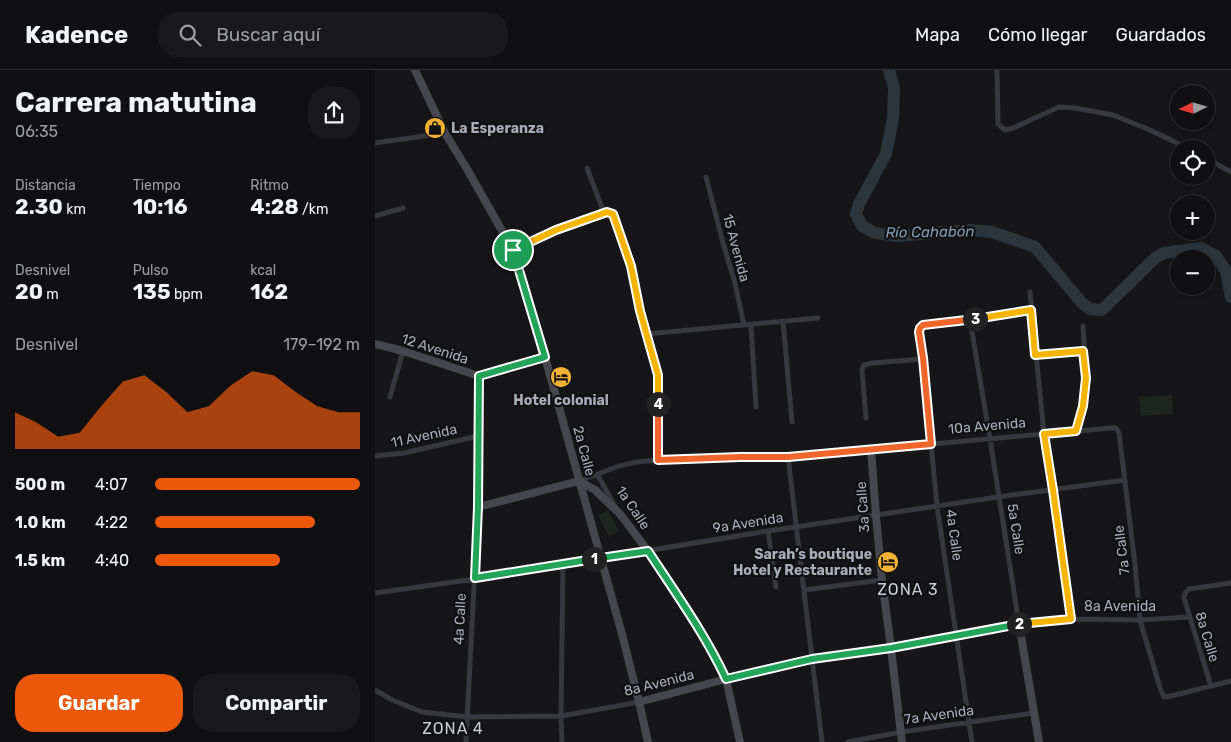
<!DOCTYPE html>
<html lang="es">
<head>
<meta charset="utf-8">
<style>
  :root { --surface:#101012; --page:#19191b; --text:#f1f3f6; --muted:#9c9d9f; --line:#303032; --accent:#ea580c }
  body { margin:0; font-family:Rubik,sans-serif; background:var(--page); color:var(--text); height:100vh; display:flex; flex-direction:column; font-size:19px; white-space:nowrap }
  * { box-sizing:border-box; margin:0 }
  p { font-size:16px; color:var(--muted) }
  .icon { flex:none; width:28px; height:28px; fill:none; stroke:currentColor; stroke-width:2; stroke-linecap:round; stroke-linejoin:round }
  .map { position:relative; flex:1; overflow:hidden }
  .panel { display:flex; flex-direction:column; background:var(--surface); width:375px }
  .panel>* { flex:none }
  .needle { width:32px; rotate:265deg }
  .fabs { position:absolute; left:795px; top:15px; display:grid; gap:10px }
  .fabs a { display:grid; place-items:center; width:45px; height:45px; border-radius:50%; background:var(--surface); box-shadow:0 2px 8px #0003,0 0 0 1px var(--line); font-size:25px }
  .pin { position:absolute; display:grid; place-items:center; width:42px; height:42px; color:#fff; margin:-21px; border:2px solid #fff; border-radius:50%; box-shadow:0 1px 5px #0007 }
  .km { position:absolute; width:25px; height:25px; margin:-12px; border-radius:50%; background:#222; color:#fff; font-size:14px; line-height:25px; text-align:center }
  .round { display:grid; place-items:center; flex:none; width:52px; height:52px; border-radius:20px; background:var(--page) }
  .head { display:flex; align-items:center; justify-content:space-between; height:85px; padding:0 15px }
  h1 { font-size:28px; font-weight:700; line-height:38px }
  .figures { display:grid; grid-template-columns:repeat(3,1fr); gap:8px; height:85px; padding:5px 15px }
  .figures div { display:grid; align-content:center }
  .figures b { font-size:21px; font-weight:700 }
  .figures small { font-size:14px; font-weight:400 }
  .figures p { font-size:14px }
  .chart { height:140px; padding:10px 15px }
  .chart p { display:flex; justify-content:space-between }
  .chart svg { width:100%; height:90px; margin-top:5px; fill:var(--accent); opacity:.7 }
  .primary-button { display:flex; gap:10px; margin-top:auto; padding:10px 15px }
  .primary-button a { flex:1; height:58px; border-radius:20px; background:var(--accent); color:#fff; font-size:20px; font-weight:700; line-height:58px; text-align:center }
  .primary-button a+a { background:var(--page); color:var(--text) }
  ul { padding:0 15px; list-style:none; font-size:16px }
  li { display:grid; grid-template-columns:80px 60px 1fr; align-items:center; height:38px }
  li i { height:12px; border-radius:6px; background:var(--accent) }
  header { display:flex; align-items:center; gap:30px; box-sizing:border-box; height:70px; padding:0 25px; background:var(--surface); border-bottom:1px solid var(--line) }
  header strong { font-size:24px }
  nav { display:flex; gap:28px; margin-inline-start:auto; font-size:18px }
  .search { width:350px; height:45px; background:var(--page); display:flex; align-items:center; gap:12px; box-sizing:border-box; padding:0 18px; border-radius:20px; color:var(--muted); font-size:19px }
  main { display:flex; flex:1; min-height:0 }
  .map>svg:first-child { display:block }
</style>
</head>
<body>
<header>
<strong>Kadence</strong>
<div class="search"><svg class="icon" aria-label="search" viewBox="0 0 24 24"><circle cx="10" cy="10" r="6"/><path d="M15 15l6 6"/></svg>Buscar aquí</div>
<nav><a>Mapa</a><a>Cómo llegar</a><a>Guardados</a></nav>
</header>
<main>
<section class="panel">
<div class="head"><div><h1>Carrera matutina</h1><p>06:35</p></div><a class="round"><svg class="icon" aria-label="share" viewBox="0 0 24 24"><path d="M12 15V3M7 8l5-5 5 5M5 13v7h14v-7"/></svg></a></div>
<div class="figures">
<div><p>Distancia</p><b>2.30<small> km</small></b></div>
<div><p>Tiempo</p><b>10:16</b></div>
<div><p>Ritmo</p><b>4:28<small> /km</small></b></div>
</div>
<div class="figures">
<div><p>Desnivel</p><b>20<small> m</small></b></div>
<div><p>Pulso</p><b>135<small> bpm</small></b></div>
<div><p>kcal</p><b>162</b></div>
</div>
<div class="chart"><p><span>Desnivel</span>179–192 m</p>
<svg viewBox="0 0 160 44" preserveAspectRatio="none"><path d="M0 44V26L10 31L20 38L30 36L40 23L50 11L60 8L70 16L80 26L90 23L100 13L110 6L120 8L130 16L140 23L150 26L160 26V44z"/></svg>
</div>
<ul>
<li><b>500 m</b>4:07<i style="width:100%"></i></li>
<li><b>1.0 km</b>4:22<i style="width:78%"></i></li>
<li><b>1.5 km</b>4:40<i style="width:61%"></i></li>
</ul>
<div class="primary-button"><a>Guardar</a><a>Compartir</a></div>
</section>
<div class="map">
<svg width="856" height="672" viewBox="0 0 856 672">
  <rect width="100%" height="100%" fill="#161618"/>
  <path fill="#1e261f" d="M 797,325 L 798,344 L 766,346 L 764,327 Z
    M 233,440 L 244,461 L 234,467 L 223,446 Z"/>
  <g fill="none" stroke-linecap="round" stroke-linejoin="round">
    <path stroke="#2c353c" stroke-width="12" d="M 514,0 L 519,18 L 518,48 L 511,84 L 484,134 L 481,144 L 487,156 L 500,163 L 522,166 L 595,160 L 617,162 L 660,177 L 707,233 L 715,239 L 727,240 L 780,188 L 789,183 L 826,178 L 841,186 L 851,201 L 856,227"/>
    <path stroke="#37383d" stroke-width="5" d="M 622,0 L 623,54 L 630,60 L 638,58 L 684,37 L 700,38 L 738,45 L 775,60 L 815,79
      M 0,73 L 70,63
      M 831,88 L 856,102
      M 212,98 L 229,143
      M 331,107 L 348,173 L 360,213 L 369,255
      M 0,146 L 28,138
      M 138,180 L 181,160 L 232,142 L 238,144 L 255,196 L 265,241 L 283,305 L 283,390
      M 655,222 L 669,364 L 679,420 L 696,549
      M 595,250 L 615,369 L 644,554 L 696,549 L 765,550 L 814,547
      M 408,251 L 417,352
      M 376,255 L 381,337
      M 272,264 L 443,248
      M 660,285 L 708,281
      M 104,306 L 170,287
      M 15,327 L 28,281
      M 491,348 L 487,300 L 489,295 L 497,293 L 548,289
      M 701,361 L 708,336 L 711,308 L 708,256
      M 0,386 L 29,383 L 103,366
      M 413,387 L 447,672
      M 222,404 L 240,436
      M 204,411 L 244,396 L 262,392 L 283,390 L 365,387 L 413,387 L 736,358 L 741,358 L 744,363 L 760,494 L 765,550 L 786,621 L 789,627 L 796,626 L 856,611
      M 393,461 L 401,517
      M 429,520 L 507,510
      M 0,523 L 100,509 L 393,461 L 623,427 L 750,410
      M 836,616 L 809,528 L 810,523 L 814,519 L 856,513
      M 0,620 L 17,630 L 47,642 L 93,647 L 186,646 L 264,632
      M 91,672 L 103,437
      M 187,672 L 186,646 L 188,494
      M 473,672 L 526,662 L 659,643
      M 597,672 L 562,436 L 548,289 L 543,262 L 545,258 L 548,255 L 595,250 L 656,240"/>
    <path stroke="#45474d" stroke-width="8" d="M 40,0 L 70,63 L 92,99 L 138,180 L 170,287 L 247,564 L 264,632 L 273,672
      M 0,274 L 28,281 L 104,306 L 103,437 L 204,411
      M 496,379 L 501,446 L 507,510 L 516,578 L 527,672
      M 204,411 L 220,420 L 245,444 L 273,481 L 328,566 L 343,593 L 351,609 L 365,672
      M 264,632 L 351,609 L 437,589 L 516,578 L 644,554 L 664,672"/>
  </g>
  <g fill="none" stroke-linecap="round" stroke-linejoin="round">
    <g stroke="#fff" stroke-width="10">
      <path id="split-1" d="M 138,180 L 170,287 L 104,306 L 103,437 L 100,508 L 219,489"/>
    </g>
    <g stroke="#fff" stroke-width="10">
      <path id="split-2" d="M 219,489 L 273,481 C 300,522 330,564 351,609 L 437,589 L 516,578 L 644,554"/>
    </g>
    <g stroke="#fff" stroke-width="10">
      <path id="split-3" d="M 600,249 L 656,240 L 660,285 L 708,281 L 711,308 L 708,336 L 701,361 L 669,364 L 678,420 L 696,549 L 644,554"/>
    </g>
    <g stroke="#fff" stroke-width="10">
      <path id="split-4" d="M 283,334 L 283,390 L 365,387 L 413,387 L 556,374 L 548,288 L 544,262 L 545,258 L 548,255 L 600,249"/>
    </g>
    <g stroke="#fff" stroke-width="10">
      <path id="split-5" d="M 138,180 L 181,160 L 232,142 L 238,144 L 256,196 L 265,241 L 283,305 L 283,334"/>
    </g>
    <use href="#split-1" stroke="#22a559" stroke-width="6"/>
    <use href="#split-2" stroke="#22a559" stroke-width="6"/>
    <use href="#split-3" stroke="#f5b400" stroke-width="6"/>
    <use href="#split-4" stroke="#f0652b" stroke-width="6"/>
    <use href="#split-5" stroke="#f5b400" stroke-width="6"/>
  </g>
  <defs>
    <g id="shop-disc" transform="scale(1.125)"><circle r="9.5" fill="#f2b134" stroke="#111113"/><path d="M-5-2.5h2.3a2.7 3.5 0 0 1 5.4 0H5L5.5 6h-11ZM-1.5-2.5h3a1.5 2.3 0 0 0-3 0Z" fill="#111"/></g>
    <g id="hotel-disc" transform="scale(1.125)"><circle r="9.5" fill="#f2b134" stroke="#111113"/><path d="M-6-4.5h1.5V1H6V5H4.5V3h-9V5H-6ZM-4 0a1.8 1.8 0 1 1 3.6 0ZM.5 0V-2.5h3Q6-2.5 6 0Z" fill="#111"/></g>
  </defs>
  <g fill-rule="evenodd">
    <use href="#shop-disc" x="60" y="58"/>
    <use href="#hotel-disc" x="186" y="307"/>
    <use href="#hotel-disc" x="513" y="492"/>
  </g>
  <g text-anchor="middle" dominant-baseline="central" stroke-width="4.5" stroke-linejoin="round" paint-order="stroke">
    <g font-size="14" font-weight="bold" fill="#a8adb8" stroke="#111113" text-anchor="start">
      <text x="76" y="58">La Esperanza</text>
      <text x="186" y="330" text-anchor="middle">Hotel colonial</text>
      <text x="497" y="484" text-anchor="end">Sarah’s boutique<tspan x="497" dy="16">Hotel y Restaurante</tspan></text>
    </g>
    <g font-size="14" fill="#a8adb8" stroke="#111113">
      <text transform="translate(361 178) rotate(75)">15 Avenida</text>
      <text transform="translate(60 279) rotate(18)">12 Avenida</text>
      <text transform="translate(612 356) rotate(-5)">10a Avenida</text>
      <text transform="translate(49 366) rotate(-12)">11 Avenida</text>
      <text transform="translate(209 381) rotate(75)">2a Calle</text>
      <text transform="translate(488 437) rotate(-94)">3a Calle</text>
      <text transform="translate(258 438) rotate(56)">1a Calle</text>
      <text transform="translate(373 453) rotate(-9)">9a Avenida</text>
      <text transform="translate(641 459) rotate(81)">5a Calle</text>
      <text transform="translate(579 465) rotate(82)">4a Calle</text>
      <text transform="translate(747 480) rotate(-97)">7a Calle</text>
      <text x="745" y="536">8a Avenida</text>
      <text transform="translate(85 549) rotate(-87)">4a Calle</text>
      <text transform="translate(832 567) rotate(73)">8a Calle</text>
      <text transform="translate(284 613) rotate(-14)">8a Avenida</text>
      <text transform="translate(564 645) rotate(-8)">7a Avenida</text>
    </g>
    <g font-size="15" font-style="italic" fill="#7f9bb3" stroke="#111113">
      <text transform="translate(555 162) rotate(-1)">Río Cahabón</text>
    </g>
    <g font-size="16" letter-spacing="1" fill="#c9ccd4" stroke="#111113">
      <text x="533" y="519">ZONA 3</text>
      <text x="78" y="658">ZONA 4</text>
    </g>
  </g>
</svg>
<div class="fabs">
<a><svg class="needle" viewBox="-14 -14 28 28"><path d="M0-13l5 13h-10z" fill="#e53935"/><path d="M0 13l5-13h-10z" fill="#9c9d9f"/></svg></a>
<a><svg class="icon" aria-label="locate" viewBox="0 0 24 24"><circle cx="12" cy="12" r="6"/><path d="M12 2v4M12 18v4M2 12h4M18 12h4"/></svg></a>
<a>+</a>
<a>−</a>
</div>
<div class="pin" style="left:138px;top:180px;background:#1e9e55"><svg class="icon" aria-label="arrive" viewBox="0 0 24 24"><path d="M6 21V4h12l-3 4 3 4H6"/></svg></div>
<b class="km" style="left:219px;top:489px">1</b>
<b class="km" style="left:644px;top:554px">2</b>
<b class="km" style="left:600px;top:249px">3</b>
<b class="km" style="left:283px;top:334px">4</b>
</div>
</main>
</body>
</html>
